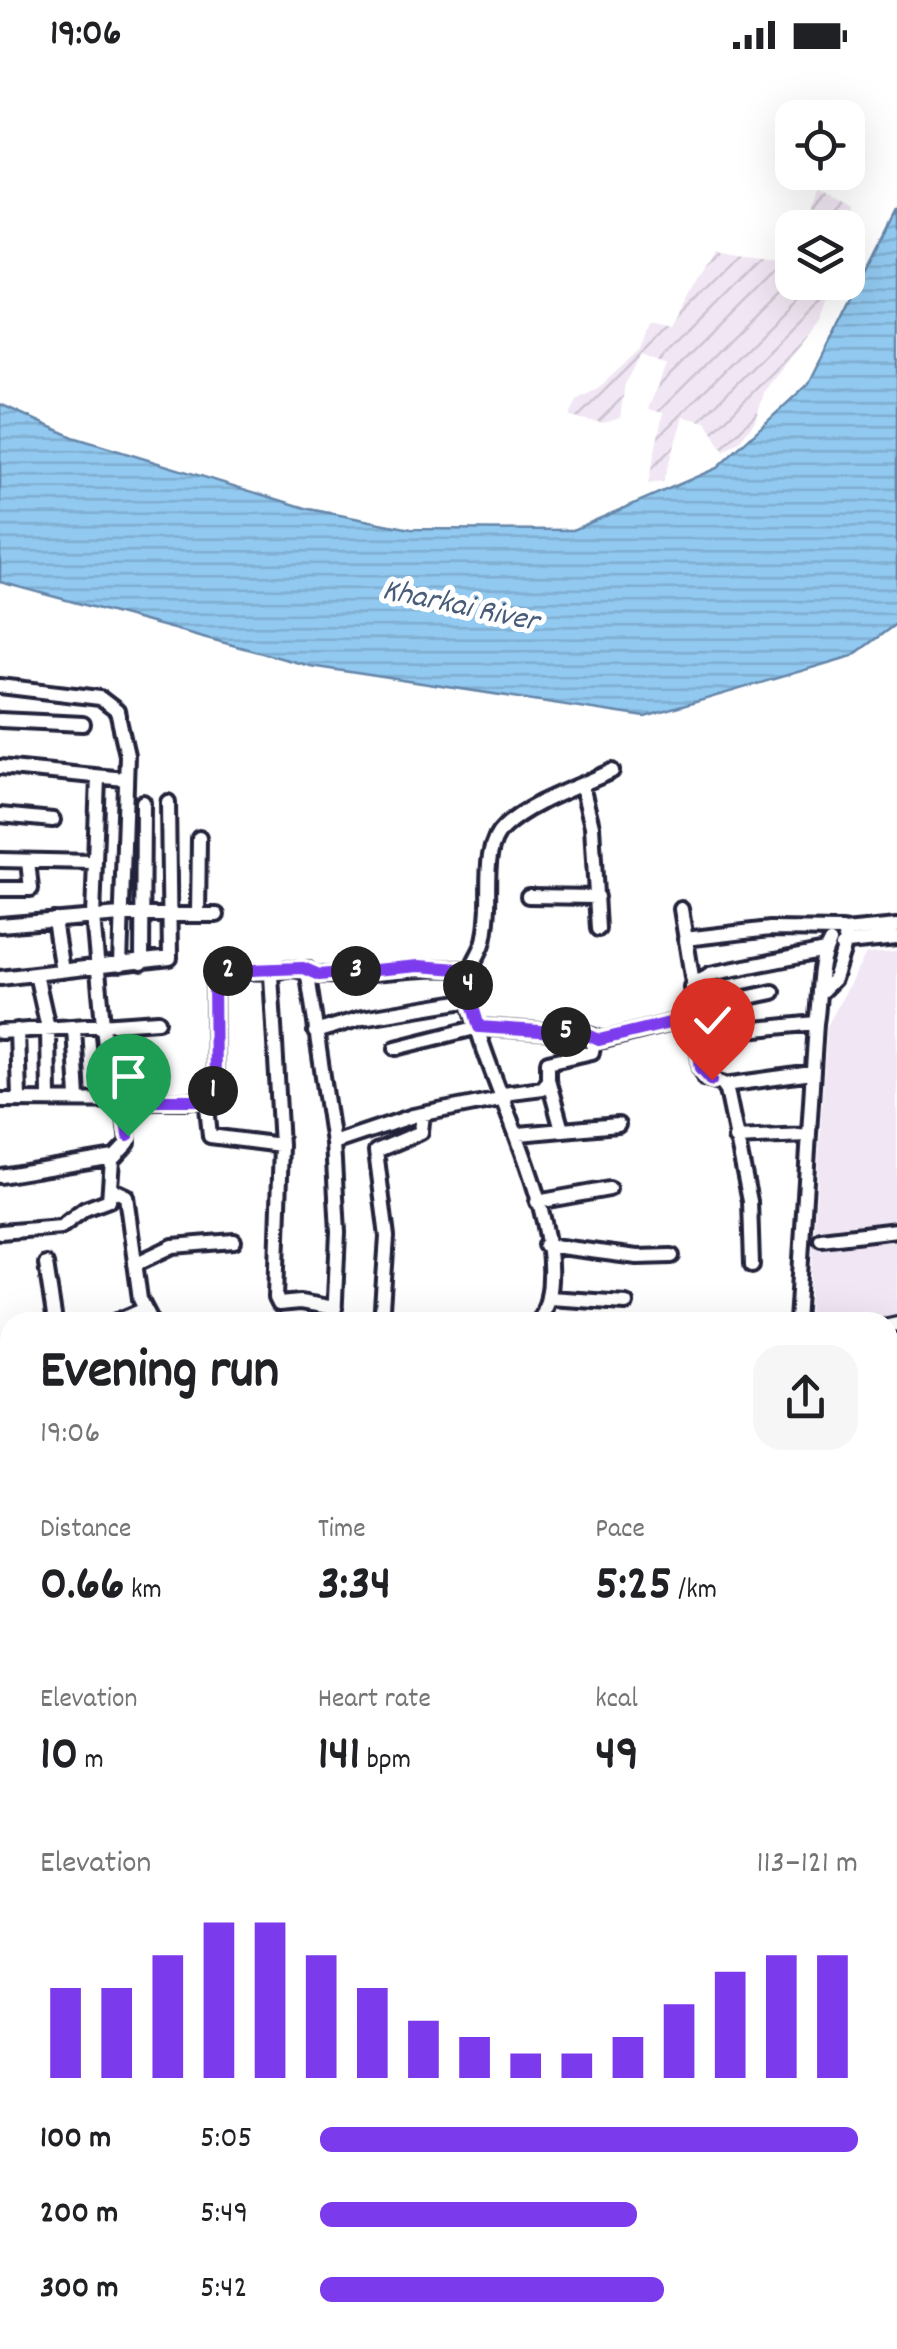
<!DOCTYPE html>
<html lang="en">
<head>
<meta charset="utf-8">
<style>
  :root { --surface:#fff; --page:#f6f6f6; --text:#202124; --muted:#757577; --accent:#7c3aed }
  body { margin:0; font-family:Dekko,sans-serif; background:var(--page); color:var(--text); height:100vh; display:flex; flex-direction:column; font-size:38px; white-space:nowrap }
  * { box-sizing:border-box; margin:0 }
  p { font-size:32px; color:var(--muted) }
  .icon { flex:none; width:55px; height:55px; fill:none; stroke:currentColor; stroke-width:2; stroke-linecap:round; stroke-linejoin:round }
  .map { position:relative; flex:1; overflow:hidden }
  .drawer { position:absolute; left:0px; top:1242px; width:898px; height:1038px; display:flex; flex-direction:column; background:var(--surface); border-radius:30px 30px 0 0; box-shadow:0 10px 40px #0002 }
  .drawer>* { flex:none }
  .tools { position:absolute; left:775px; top:30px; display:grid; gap:20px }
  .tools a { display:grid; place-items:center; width:90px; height:90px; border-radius:20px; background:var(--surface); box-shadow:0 10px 40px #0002; font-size:50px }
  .pin { position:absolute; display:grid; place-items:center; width:85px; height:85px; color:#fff; margin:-102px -42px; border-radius:50% 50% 50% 0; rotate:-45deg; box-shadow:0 0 10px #0007 }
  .pin .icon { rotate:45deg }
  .km { position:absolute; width:50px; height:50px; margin:-25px; border-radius:50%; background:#222; color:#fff; font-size:28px; line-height:50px; text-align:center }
  .round { display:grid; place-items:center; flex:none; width:105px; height:105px; border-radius:30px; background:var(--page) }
  .headline { display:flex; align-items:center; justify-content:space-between; height:170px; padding:0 40px }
  h1 { font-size:55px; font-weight:700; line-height:75px }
  .metrics { display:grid; grid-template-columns:repeat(3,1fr); gap:15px; height:170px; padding:10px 40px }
  .metrics div { display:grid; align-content:center }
  .metrics b { font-size:50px; font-weight:700 }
  .metrics small { font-size:28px; font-weight:400 }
  .metrics p { font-size:28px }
  .chart { height:280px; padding:20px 40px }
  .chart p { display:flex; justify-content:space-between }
  .chart svg { width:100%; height:180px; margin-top:10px; stroke:var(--accent); stroke-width:6 }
  ul { padding:0 40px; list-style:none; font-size:32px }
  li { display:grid; grid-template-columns:160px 120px 1fr; align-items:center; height:75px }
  li i { height:25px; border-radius:12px; background:var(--accent) }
  .status { display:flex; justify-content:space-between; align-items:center; height:70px; padding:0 50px; background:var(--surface); direction:ltr }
  .status svg { height:28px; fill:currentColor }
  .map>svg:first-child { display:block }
</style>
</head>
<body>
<div class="status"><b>19:06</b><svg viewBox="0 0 49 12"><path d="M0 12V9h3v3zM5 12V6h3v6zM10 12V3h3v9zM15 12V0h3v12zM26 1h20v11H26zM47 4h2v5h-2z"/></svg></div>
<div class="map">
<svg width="897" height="2279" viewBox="0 0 897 2279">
  <defs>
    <pattern id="industrial-furrows" width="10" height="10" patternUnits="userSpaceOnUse" patternTransform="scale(2.5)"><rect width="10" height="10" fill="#f1e7f4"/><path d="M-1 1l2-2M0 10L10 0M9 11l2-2" fill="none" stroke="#cec6d2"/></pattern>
    <pattern id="park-tufts" width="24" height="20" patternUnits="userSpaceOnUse" patternTransform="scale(2.5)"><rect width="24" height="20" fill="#a1dba1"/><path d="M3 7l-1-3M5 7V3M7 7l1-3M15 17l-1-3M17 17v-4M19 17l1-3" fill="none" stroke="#8abc8c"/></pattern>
    <pattern id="water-rules" width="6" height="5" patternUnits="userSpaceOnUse" patternTransform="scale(2.5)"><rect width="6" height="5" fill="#92c9f0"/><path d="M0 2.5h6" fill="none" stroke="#7eaccf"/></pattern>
  </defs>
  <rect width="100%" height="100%" fill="#fff"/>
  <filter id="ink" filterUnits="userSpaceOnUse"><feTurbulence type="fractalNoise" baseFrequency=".01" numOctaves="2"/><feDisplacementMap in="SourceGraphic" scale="20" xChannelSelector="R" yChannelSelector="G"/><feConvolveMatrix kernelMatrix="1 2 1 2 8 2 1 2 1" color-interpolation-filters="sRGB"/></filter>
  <g filter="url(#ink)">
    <path fill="#f1e7f4" d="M 897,882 L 897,1780 L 888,1785 L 888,1252 L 803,1252 L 804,1244 L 809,1244 L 827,956 L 866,884 Z"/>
    <path fill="url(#industrial-furrows)" d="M 820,119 L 854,136 L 848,162 L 848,158 L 808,157 Z
      M 715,179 L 792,192 L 792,212 L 834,213 L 821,250 L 765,320 L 755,351 L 740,371 L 724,382 L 706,352 L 683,347 L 663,412 L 648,414 L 663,343 L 648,339 L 666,295 L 641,285 L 625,314 L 620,348 L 604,353 L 569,347 L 578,329 L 599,318 L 640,279 L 649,255 L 670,260 Z"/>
    <path fill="url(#park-tufts)" stroke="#627e6e" stroke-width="2.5" d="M 90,2270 L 232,2270 L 212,2279 L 92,2279 Z"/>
    <path fill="url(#water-rules)" stroke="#6586a8" stroke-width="2.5" d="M 897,138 L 897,553 L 852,586 L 645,647 L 310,596 L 0,512 L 0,334 L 73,367 L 309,439 L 411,459 L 573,460 L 717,398 L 809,313 Z"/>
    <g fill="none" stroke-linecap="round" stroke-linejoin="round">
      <g stroke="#22223b" stroke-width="20">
        <path id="minor" d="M 0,616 L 100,628 L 117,641 L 127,685 L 120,895
          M 0,650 L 83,654
          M 0,697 L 125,709
          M 98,707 L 93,847 L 110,1029
          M 582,716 L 592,756 L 598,859
          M 0,745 L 53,750
          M 0,790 L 93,792
          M 0,819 L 31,819 L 28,791
          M 528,826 L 597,827
          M 681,839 L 693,913
          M 198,845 L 199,768
          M 54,850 L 62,901
          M 0,855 L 120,845 L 217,845
          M 844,861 L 897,856
          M 685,869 L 770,859 L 842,860 L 847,873
          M 842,877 L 847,873 L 897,868
          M 142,893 L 143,732
          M 307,899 L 333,1073
          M 36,904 L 48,958 L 49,1028
          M 0,908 L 170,888 L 168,732
          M 822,921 L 834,909 L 845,875
          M 693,939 L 773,922
          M 74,957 L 78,1028
          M 17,960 L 19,1028
          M 0,962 L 158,951
          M 315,962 L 362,948 L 471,930
          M 697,965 L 816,953
          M 396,978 L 479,957 L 586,964 L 604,970 L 694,947
          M 548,1009 L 562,1060
          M 725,1015 L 812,1003
          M 503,1023 L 542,1018 L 548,1009 L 548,992 L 592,982 L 595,969
          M 206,1027 L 210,1066 L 281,1075
          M 0,1030 L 187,1031 L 206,1027 L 215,1017 L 214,907 L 225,901 L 274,902
          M 519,1064 L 618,1055
          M 735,1068 L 808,1065
          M 0,1106 L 114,1087
          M 111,1119 L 126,1126 L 140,1229 L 152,1252
          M 537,1132 L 609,1119
          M 0,1162 L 61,1157 L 85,1139 L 109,1130 L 112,1090 L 128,1073 L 123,1029
          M 821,1169 L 897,1160
          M 545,1175 L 637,1187 L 672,1186
          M 46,1194 L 55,1252
          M 135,1194 L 173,1176 L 234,1171
          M 752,1195 L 750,1131 L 727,1020 L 722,1013 L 706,1008 L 701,998 L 691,917 L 710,904 L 825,881
          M 549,1228 L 626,1233
          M 335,1238 L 300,1232 L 279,1234 L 276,1228 L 281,1075 L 271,905 C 291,892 303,904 322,905 C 372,907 420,894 471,900
          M 115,1252 L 145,1239
          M 334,1252 L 338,1162 L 333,1073 L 413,1046 L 505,1028
          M 381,1252 L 387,1167 L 376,1081 L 421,1062 L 423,1044
          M 539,1252 C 585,1170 477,1003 468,917 C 466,901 478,888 483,874 C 487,862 487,849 488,837 C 489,812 484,775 504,757 C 532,731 579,717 612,701
          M 797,1252 L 816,953 C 821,926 816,897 830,872
          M 888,1256 L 897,1254
          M 0,1302 L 10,1297
          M 888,1303 L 897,1302
          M 0,1313 L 10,1320
          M 888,1352 L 897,1351
          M 0,1397 L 10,1397
          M 0,1451 L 10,1457
          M 888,1453 L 897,1451
          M 10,1501 L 10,1597
          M 888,1634 L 897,1627
          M 888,1648 L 897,1640
          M 0,1658 L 10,1656
          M 0,1713 L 10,1710
          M 0,1780 L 10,1783
          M 888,1790 L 897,1786
          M 0,1927 L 10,1925
          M 888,1936 L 897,1990
          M 0,1981 L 10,1978
          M 888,2017 L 897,2016
          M 0,2037 L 10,2075
          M 888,2094 L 897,2093
          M 0,2133 L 10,2130
          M 0,2203 L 10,2200
          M 888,2242 L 897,2240
          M 0,2262 L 10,2259
          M 290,2270 L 292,2279
          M 490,2270 L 491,2279
          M 553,2270 L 555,2279
          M 614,2270 L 615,2279
          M 842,2270 L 844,2279
          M 872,2270 L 874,2279"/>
      </g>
      <g stroke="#22223b" stroke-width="22">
        <path id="major" d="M 239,2279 L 248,2270"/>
      </g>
      <use href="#minor" stroke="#fff" stroke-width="12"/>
      <use href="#major" stroke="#fff" stroke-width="15"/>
    </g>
  </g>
  <g fill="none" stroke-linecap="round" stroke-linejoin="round" filter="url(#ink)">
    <g stroke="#fff" stroke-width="20">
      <path id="route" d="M 128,1066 L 123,1030 L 198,1030 L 215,1017 L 214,907 L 225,901 L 303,898 L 319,905 L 419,896 L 471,900 L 468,920 L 479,957 L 586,964 L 599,970 L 694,947 L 701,998 L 712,1010"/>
    </g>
    <use href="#route" stroke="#7c3aed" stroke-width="12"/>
  </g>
  <g text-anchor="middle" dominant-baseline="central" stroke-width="10" stroke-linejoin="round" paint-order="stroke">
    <g font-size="32" font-style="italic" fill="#495c7a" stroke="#fff">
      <text transform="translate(460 538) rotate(12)">Kharkai River</text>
    </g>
  </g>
</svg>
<div class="tools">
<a><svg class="icon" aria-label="locate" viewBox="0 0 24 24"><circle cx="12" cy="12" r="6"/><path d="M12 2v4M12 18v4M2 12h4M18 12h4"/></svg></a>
<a><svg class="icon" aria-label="layers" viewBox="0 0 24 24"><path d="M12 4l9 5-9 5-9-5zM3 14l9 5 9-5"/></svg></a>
</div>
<div class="pin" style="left:128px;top:1066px;background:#1e9e55"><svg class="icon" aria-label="arrive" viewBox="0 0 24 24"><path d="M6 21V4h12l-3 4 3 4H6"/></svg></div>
<div class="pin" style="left:712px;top:1010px;background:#d93025"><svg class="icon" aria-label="check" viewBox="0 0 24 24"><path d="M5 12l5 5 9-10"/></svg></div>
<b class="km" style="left:213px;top:1021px">1</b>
<b class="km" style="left:228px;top:901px">2</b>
<b class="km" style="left:356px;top:901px">3</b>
<b class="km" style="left:468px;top:915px">4</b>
<b class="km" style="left:566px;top:962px">5</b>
<section class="drawer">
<div class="headline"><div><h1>Evening run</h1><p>19:06</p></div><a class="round"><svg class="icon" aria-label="share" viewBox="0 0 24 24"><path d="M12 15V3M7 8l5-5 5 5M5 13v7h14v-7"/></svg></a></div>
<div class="metrics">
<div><p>Distance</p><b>0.66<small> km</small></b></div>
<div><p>Time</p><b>3:34</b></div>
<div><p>Pace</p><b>5:25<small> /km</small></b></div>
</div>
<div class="metrics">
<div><p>Elevation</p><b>10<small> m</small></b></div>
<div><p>Heart rate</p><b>141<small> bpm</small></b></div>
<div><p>kcal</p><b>49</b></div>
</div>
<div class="chart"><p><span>Elevation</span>113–121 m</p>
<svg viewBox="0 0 160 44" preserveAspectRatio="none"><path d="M5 44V22M15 44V22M25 44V14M35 44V6M45 44V6M55 44V14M65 44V22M75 44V30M85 44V34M95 44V38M105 44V38M115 44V34M125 44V26M135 44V18M145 44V14M155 44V14"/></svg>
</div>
<ul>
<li><b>100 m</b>5:05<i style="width:100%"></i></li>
<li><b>200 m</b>5:49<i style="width:59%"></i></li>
<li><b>300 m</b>5:42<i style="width:64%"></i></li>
</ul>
</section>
</div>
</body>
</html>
